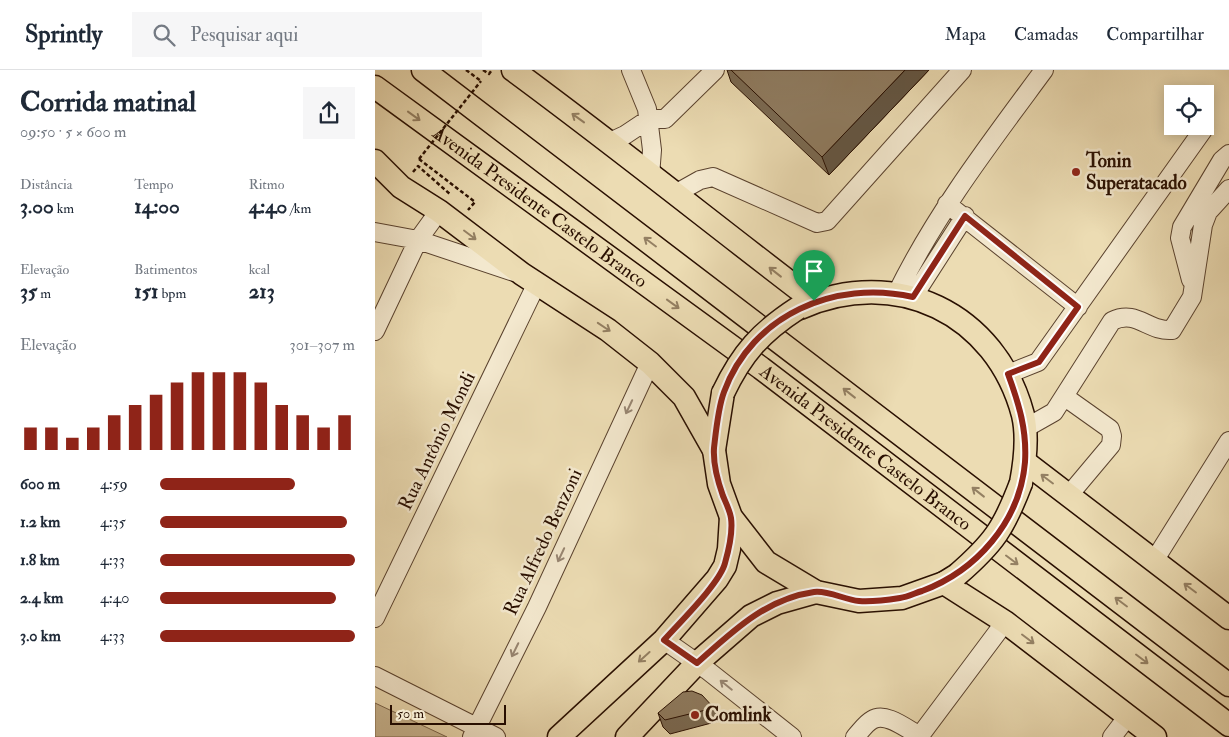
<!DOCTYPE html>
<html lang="pt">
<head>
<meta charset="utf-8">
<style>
  :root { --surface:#fff; --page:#f6f6f7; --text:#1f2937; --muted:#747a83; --line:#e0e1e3; --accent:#8f2418 }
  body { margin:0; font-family:"IM FELL Double Pica",serif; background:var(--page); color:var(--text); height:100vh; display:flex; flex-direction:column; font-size:19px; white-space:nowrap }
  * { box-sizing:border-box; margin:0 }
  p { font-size:16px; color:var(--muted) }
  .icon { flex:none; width:28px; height:28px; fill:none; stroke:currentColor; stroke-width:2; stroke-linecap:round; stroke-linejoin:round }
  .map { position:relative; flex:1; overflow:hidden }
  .sheet { display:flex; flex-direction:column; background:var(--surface); width:375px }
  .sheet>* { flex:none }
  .fabs { position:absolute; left:789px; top:15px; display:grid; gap:10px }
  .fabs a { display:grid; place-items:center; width:50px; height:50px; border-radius:0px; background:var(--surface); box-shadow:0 2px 12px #0003; font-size:25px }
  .scale { position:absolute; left:15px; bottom:12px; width:116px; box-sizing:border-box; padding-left:5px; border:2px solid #290f01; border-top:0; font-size:14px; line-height:18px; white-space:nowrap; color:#290f01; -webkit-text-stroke:4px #f3e8ce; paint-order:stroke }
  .pin { position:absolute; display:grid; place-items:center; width:42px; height:42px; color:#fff; margin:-51px -21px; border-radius:50% 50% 50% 0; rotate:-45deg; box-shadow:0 0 5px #0007 }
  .pin .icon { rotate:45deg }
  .round { display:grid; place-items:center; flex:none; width:52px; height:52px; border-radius:0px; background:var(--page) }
  .headline { display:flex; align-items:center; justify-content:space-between; height:85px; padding:0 20px }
  h1 { font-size:28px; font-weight:700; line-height:38px }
  .metrics { display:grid; grid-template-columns:repeat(3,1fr); gap:8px; height:85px; padding:5px 20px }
  .metrics div { display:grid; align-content:center }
  .metrics b { font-size:21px; font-weight:700 }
  .metrics small { font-size:14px; font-weight:400 }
  .metrics p { font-size:14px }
  .chart { height:140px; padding:10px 20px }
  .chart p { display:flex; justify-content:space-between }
  .chart svg { width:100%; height:90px; margin-top:5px; stroke:var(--accent); stroke-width:6 }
  ul { padding:0 20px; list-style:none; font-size:16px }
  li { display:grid; grid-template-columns:80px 60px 1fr; align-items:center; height:38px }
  li i { height:12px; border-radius:6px; background:var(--accent) }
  header { display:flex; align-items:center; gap:30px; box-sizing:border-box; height:70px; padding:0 25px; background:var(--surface); border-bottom:1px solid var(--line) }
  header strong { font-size:24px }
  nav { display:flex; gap:28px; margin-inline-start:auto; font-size:18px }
  .search { width:350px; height:45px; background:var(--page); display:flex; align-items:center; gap:12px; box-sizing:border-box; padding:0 18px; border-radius:0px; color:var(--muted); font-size:19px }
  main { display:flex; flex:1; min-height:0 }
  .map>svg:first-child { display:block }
</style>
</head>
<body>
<header>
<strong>Sprintly</strong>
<div class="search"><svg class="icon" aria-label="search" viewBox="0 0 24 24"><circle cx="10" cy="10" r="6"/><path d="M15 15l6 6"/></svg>Pesquisar aqui</div>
<nav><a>Mapa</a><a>Camadas</a><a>Compartilhar</a></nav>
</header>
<main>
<section class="sheet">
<div class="headline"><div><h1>Corrida matinal</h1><p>09:50 · 5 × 600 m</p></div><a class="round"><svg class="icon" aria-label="share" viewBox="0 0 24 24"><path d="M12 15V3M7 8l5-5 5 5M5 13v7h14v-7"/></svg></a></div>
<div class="metrics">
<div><p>Distância</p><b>3.00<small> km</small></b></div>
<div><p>Tempo</p><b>14:00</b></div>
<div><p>Ritmo</p><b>4:40<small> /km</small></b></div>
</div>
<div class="metrics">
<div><p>Elevação</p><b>35<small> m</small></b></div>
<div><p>Batimentos</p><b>151<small> bpm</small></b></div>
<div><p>kcal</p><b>213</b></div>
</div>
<div class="chart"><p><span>Elevação</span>301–307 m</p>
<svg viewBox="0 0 160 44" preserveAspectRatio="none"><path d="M5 44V33M15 44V33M25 44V38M35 44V33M45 44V27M55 44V22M65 44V17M75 44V11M85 44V6M95 44V6M105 44V6M115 44V11M125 44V22M135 44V27M145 44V33M155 44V27"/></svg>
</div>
<ul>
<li><b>600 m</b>4:59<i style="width:69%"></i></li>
<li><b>1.2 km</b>4:35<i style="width:96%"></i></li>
<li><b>1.8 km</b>4:33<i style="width:100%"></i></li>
<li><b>2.4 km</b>4:40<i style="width:90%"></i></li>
<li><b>3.0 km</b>4:33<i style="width:100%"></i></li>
</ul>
</section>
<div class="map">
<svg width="854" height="667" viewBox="0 0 854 667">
  <rect width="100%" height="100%" fill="#ecdcb3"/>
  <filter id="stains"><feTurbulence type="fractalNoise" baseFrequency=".004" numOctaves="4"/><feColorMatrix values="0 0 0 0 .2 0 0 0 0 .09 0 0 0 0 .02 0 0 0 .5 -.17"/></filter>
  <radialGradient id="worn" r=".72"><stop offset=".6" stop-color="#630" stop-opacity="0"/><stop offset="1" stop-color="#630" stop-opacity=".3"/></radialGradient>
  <path fill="#cbb995" stroke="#7a644b" d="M 0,633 L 72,667 L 0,667 Z"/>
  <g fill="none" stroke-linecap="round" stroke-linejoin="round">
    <g stroke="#5a422e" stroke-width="20">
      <path id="minor" d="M 256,0 L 272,39 L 277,80 L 275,106
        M 274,49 L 290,49 L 340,0
        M 235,72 L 250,65 L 274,49
        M 300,124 L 325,110 L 338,107 L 442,153 L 452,151 L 587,0
        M 572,134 L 703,237
        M 0,162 L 43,170 L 139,202
        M 816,210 L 805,168 L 807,157 L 847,90 L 854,84
        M 522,223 C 561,143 616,72 669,0
        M 538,227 L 590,146
        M 0,261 L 43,170 L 64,141
        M 633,304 L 663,292 L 828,60
        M 690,327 L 735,359 L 737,366 L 736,375 L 694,425
        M 649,359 L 679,342 L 737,251 C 762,239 773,262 797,260 L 817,227 L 828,155 L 833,142 L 854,119
        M 779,491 L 854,371
        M 0,548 L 162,213
        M 289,570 L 332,600 L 417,667
        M 0,606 L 121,667
        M 97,667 L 162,537 L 275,293
        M 480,667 C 485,662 491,653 497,650 C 511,641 533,660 545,666
        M 544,667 L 630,552
        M 737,667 L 753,646"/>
    </g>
    <g stroke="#290f01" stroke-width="25">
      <g id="major">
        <path d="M 48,0 L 854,615"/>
        <path d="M 138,0 C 240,75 338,154 439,231"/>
        <path id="s1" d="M 0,17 L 386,298 L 854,655"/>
        <path d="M 0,91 L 26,117 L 64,141 L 147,204 L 233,260 L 275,293 L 309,327 L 339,380"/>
        <path d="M 425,238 C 521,195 621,243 648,345 C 653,366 650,392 646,413"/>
        <path d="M 348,323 L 339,380 L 344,414 L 356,447 L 391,492 L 441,522 L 484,531 L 527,528 L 569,513 L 582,505"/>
        <path d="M 650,392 L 854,548"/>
        <path d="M 569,513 L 630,552 L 780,667"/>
        <path d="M 184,667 L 289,570 L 342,509 L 350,496 L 354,479 L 356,447"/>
        <path d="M 252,667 L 322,593 L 376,546 L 402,533 L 441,522"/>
      </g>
    </g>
    <path stroke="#290f01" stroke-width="2.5" stroke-dasharray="4 2.5" stroke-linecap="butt" d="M 91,0 L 106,11
      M 108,0 L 114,4 L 117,0
      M 44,89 L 100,132 L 93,140
      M 38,102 L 43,96 L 76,125"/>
    <use href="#minor" stroke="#f3e8ce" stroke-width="18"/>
    <use href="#major" stroke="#ecdcb3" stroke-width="22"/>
    <g stroke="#290f01" stroke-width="25" stroke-linecap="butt">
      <path id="major-bridge" d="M 348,323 C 367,283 386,262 423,238
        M 582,505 C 619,473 629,458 646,413"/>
    </g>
    <path stroke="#290f01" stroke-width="2.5" stroke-dasharray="4 2.5" stroke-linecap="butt" d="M 44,89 L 106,11"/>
    <use href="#major-bridge" stroke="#ecdcb3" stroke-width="22"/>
  </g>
  <path fill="#7a6951" stroke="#290f01" d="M 352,0 L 554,0 L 454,105 L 356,12 Z
    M 339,638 L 344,651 L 295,664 L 288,657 L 283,643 Z"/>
  <path fill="#635542" stroke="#290f01" d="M 530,0 L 554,0 L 454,105 L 447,87 Z"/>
  <path fill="#8e7a5e" stroke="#290f01" d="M 356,0 L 530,0 L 447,87 Z
    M 317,621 L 327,625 L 339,638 L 290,650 L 283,643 L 308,622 Z"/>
  <defs><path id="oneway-shaft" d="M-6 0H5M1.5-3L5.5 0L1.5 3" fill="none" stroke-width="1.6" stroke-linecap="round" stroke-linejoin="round" transform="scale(1.25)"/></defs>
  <g stroke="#948063">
    <use href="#oneway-shaft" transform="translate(39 46) rotate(36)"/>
    <use href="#oneway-shaft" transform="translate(203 48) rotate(-144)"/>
    <use href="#oneway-shaft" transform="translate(95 165) rotate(37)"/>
    <use href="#oneway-shaft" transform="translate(275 172) rotate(-143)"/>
    <use href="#oneway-shaft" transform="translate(400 202) rotate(-142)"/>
    <use href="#oneway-shaft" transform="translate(298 234) rotate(36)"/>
    <use href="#oneway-shaft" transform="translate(229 257) rotate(34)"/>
    <use href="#oneway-shaft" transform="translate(474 323) rotate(-142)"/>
    <use href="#oneway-shaft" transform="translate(672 409) rotate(-143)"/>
    <use href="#oneway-shaft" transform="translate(603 422) rotate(-142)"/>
    <use href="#oneway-shaft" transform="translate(637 490) rotate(37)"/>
    <use href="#oneway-shaft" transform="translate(815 518) rotate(-143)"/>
    <use href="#oneway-shaft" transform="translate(746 532) rotate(-143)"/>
    <use href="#oneway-shaft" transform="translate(653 569) rotate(37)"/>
    <use href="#oneway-shaft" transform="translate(269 587) rotate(138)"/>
    <use href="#oneway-shaft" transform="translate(767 589) rotate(37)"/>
  </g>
  <g stroke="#988672">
    <use href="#oneway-shaft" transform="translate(254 337) rotate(115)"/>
    <use href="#oneway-shaft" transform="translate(186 485) rotate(115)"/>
    <use href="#oneway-shaft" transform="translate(140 580) rotate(116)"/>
    <use href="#oneway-shaft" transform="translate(351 615) rotate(-141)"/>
  </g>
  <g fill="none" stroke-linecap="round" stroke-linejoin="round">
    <g stroke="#fff" stroke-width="10">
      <path id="route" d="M 590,146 L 703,237 L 664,292 L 633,304 C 644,334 652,360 650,392 C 645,452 601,501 547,521 C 540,523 533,527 525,528 C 512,530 497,532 484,531 C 470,530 453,520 439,522 C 390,529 357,562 322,593 L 289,570 C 305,552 345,513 350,493 C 354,479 358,462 356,448 C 355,441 351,433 348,426 C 343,412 338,393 339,378 C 341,361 343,338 349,322 C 377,245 460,209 538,227 Z"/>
    </g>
    <use href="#route" stroke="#8f2418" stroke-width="6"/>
  </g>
  <g fill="#8f2418" stroke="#f3e8ce" stroke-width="2">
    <circle cx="701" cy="102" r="5"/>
    <circle cx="320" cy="645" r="5"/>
  </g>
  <g text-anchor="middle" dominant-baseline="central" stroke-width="5" stroke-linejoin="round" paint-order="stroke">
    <g font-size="19" font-weight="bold" fill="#290f01" stroke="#f3e8ce" text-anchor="start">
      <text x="711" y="91">Tonin<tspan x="711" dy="22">Superatacado</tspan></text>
      <text x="330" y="645">Comlink</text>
    </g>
    <g font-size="19" fill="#290f01" stroke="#f3e8ce">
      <text stroke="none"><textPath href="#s1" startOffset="204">Avenida Presidente Castelo Branco</textPath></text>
      <text transform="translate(62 371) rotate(-64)">Rua Antônio Mondi</text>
      <text stroke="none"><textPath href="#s1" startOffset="609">Avenida Presidente Castelo Branco</textPath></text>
      <text transform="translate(168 472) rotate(-65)">Rua Alfredo Benzoni</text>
    </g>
  </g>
  <rect width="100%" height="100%" filter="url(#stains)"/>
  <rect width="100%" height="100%" fill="url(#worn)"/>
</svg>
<div class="fabs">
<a><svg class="icon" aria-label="locate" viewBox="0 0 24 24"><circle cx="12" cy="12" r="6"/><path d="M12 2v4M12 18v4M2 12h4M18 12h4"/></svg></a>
</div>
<div class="scale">50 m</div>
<div class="pin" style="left:439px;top:231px;background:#1e9e55"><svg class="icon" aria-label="arrive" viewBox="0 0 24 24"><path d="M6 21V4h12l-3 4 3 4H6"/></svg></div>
</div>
</main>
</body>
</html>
